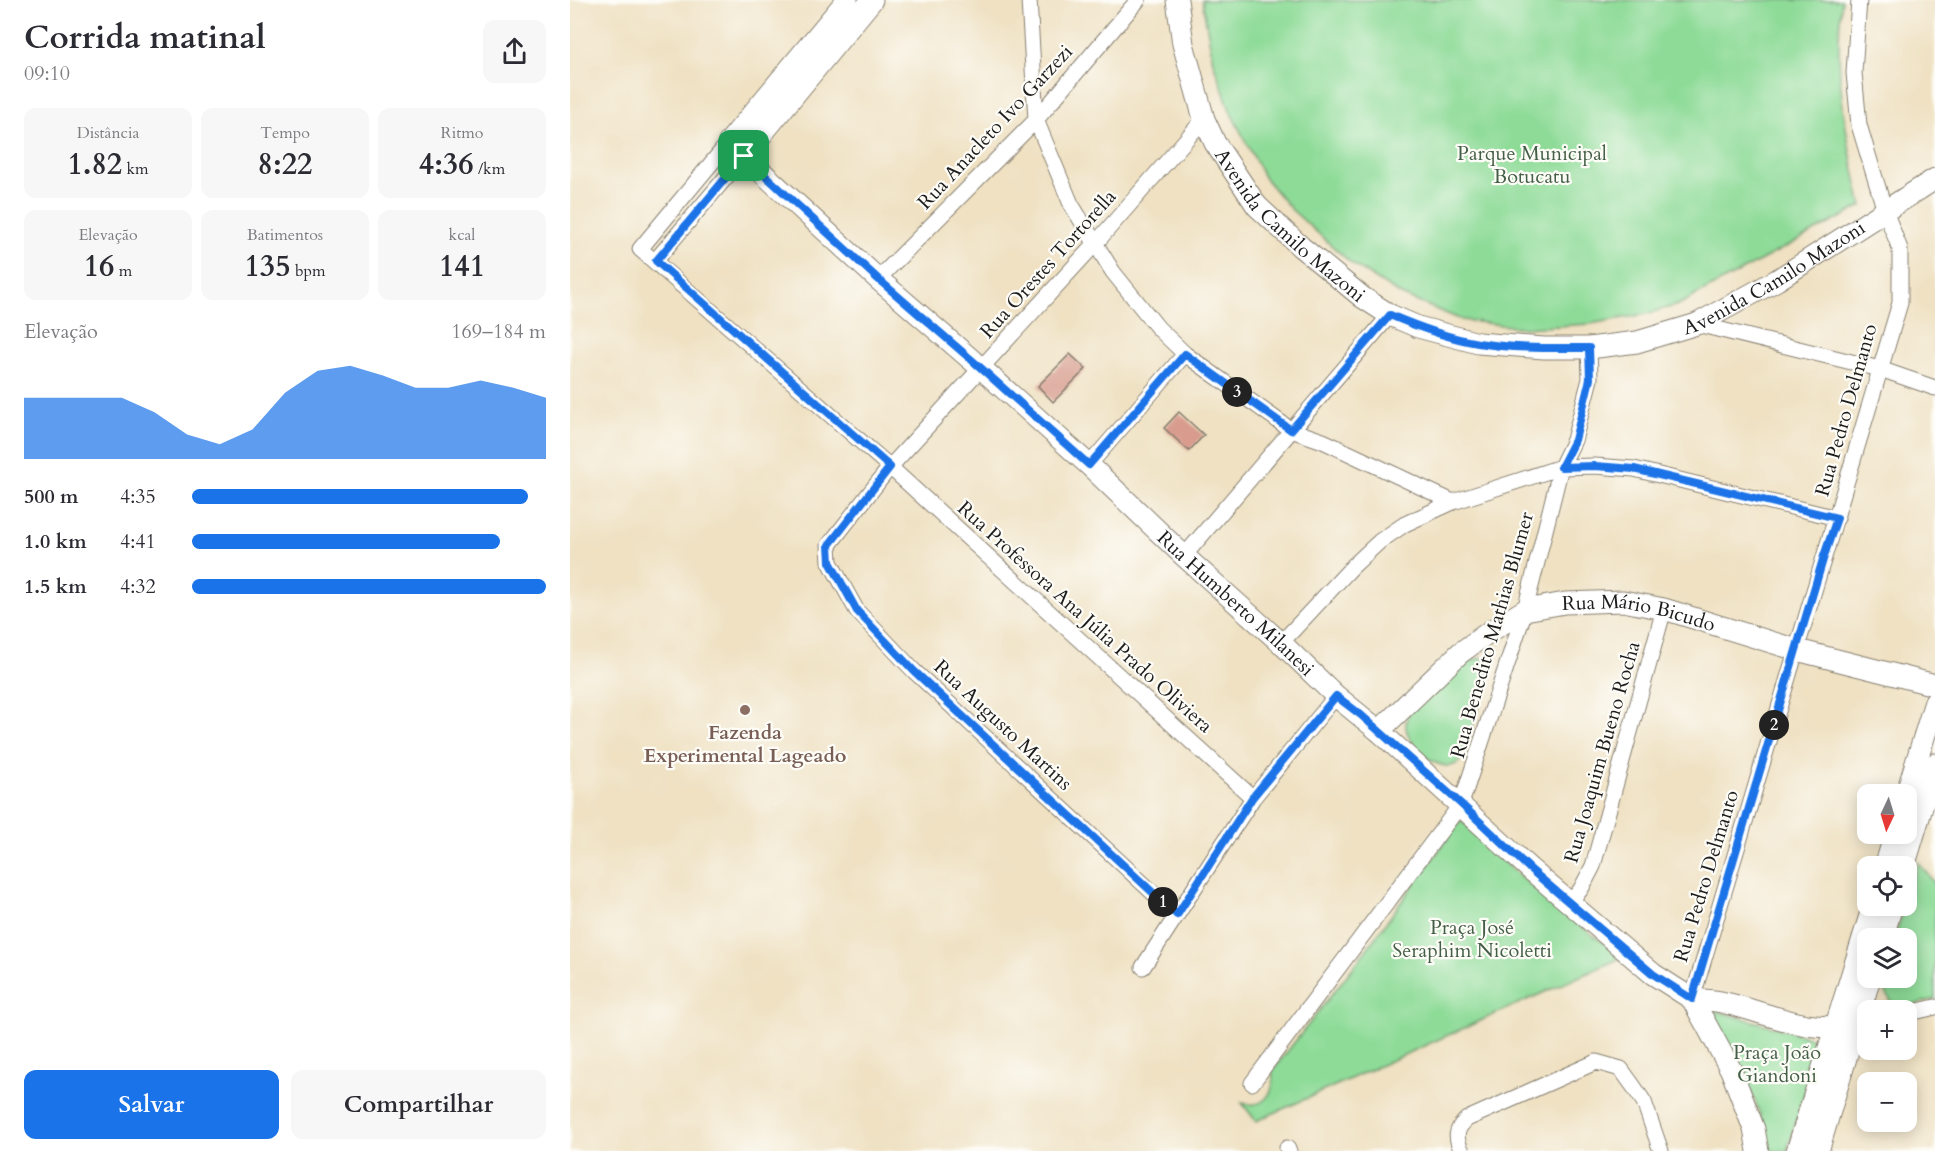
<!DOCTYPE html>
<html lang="pt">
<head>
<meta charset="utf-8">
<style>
  :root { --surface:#fff; --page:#f7f7f7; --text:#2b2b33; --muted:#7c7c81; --accent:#1a73e8 }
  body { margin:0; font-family:Cardo,serif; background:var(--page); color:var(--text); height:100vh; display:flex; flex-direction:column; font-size:22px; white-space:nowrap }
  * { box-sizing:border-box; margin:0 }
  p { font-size:20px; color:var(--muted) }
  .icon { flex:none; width:33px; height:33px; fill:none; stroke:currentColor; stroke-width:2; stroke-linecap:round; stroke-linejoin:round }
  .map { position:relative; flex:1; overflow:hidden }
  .panel { display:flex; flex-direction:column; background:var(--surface); width:570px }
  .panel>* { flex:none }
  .needle { width:39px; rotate:184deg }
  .buttons { position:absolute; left:1287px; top:784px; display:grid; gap:12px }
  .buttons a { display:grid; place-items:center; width:60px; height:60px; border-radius:12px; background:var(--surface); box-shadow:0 3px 15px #0003; font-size:30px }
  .pin { position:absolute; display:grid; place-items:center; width:51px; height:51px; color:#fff; margin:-26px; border-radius:12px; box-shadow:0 3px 9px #0006 }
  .km { position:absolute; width:30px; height:30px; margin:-15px; border-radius:50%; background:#222; color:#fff; font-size:16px; line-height:30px; text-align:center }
  .round { display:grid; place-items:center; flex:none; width:63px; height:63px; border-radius:12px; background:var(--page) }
  .overview { display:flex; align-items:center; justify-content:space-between; height:102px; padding:0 24px }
  h1 { font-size:33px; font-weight:600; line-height:45px }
  .metrics { display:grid; grid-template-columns:repeat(3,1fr); gap:9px; height:102px; padding:6px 24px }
  .metrics div { display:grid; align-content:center; border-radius:12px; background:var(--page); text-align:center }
  .metrics b { font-size:30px; font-weight:600 }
  .metrics small { font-size:16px; font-weight:400 }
  .metrics p { font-size:16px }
  .chart { height:168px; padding:12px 24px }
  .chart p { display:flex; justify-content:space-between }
  .chart svg { width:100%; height:108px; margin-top:6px; fill:var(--accent); opacity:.7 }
  .action { display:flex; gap:12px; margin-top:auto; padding:12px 24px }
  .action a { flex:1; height:69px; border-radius:12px; background:var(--accent); color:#fff; font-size:24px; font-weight:600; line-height:69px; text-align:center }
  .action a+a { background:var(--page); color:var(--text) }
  ul { padding:0 24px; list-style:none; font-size:20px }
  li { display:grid; grid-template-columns:96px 72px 1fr; align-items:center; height:45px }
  li i { height:15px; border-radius:8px; background:var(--accent) }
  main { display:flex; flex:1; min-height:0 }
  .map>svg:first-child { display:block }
</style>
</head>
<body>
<main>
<section class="panel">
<div class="overview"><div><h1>Corrida matinal</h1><p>09:10</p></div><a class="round"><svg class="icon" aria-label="share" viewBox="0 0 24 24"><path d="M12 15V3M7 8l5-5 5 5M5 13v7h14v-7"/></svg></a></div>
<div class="metrics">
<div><p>Distância</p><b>1.82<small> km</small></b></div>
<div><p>Tempo</p><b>8:22</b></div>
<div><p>Ritmo</p><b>4:36<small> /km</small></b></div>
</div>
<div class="metrics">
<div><p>Elevação</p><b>16<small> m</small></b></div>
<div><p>Batimentos</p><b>135<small> bpm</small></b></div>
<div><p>kcal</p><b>141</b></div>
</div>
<div class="chart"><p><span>Elevação</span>169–184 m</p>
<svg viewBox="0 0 160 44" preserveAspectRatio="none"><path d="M0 44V19L10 19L20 19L30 19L40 25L50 34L60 38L70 32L80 17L90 8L100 6L110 10L120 15L130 15L140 12L150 15L160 19V44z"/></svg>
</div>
<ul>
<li><b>500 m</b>4:35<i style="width:95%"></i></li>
<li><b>1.0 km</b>4:41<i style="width:87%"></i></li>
<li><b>1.5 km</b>4:32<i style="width:100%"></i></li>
</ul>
<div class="action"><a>Salvar</a><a>Compartilhar</a></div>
</section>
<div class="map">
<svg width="1365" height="1151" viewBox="0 0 1365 1151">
  <rect width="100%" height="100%" fill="#fdfcf7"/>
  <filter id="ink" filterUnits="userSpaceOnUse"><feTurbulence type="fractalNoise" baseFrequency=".0167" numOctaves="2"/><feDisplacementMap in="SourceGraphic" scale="12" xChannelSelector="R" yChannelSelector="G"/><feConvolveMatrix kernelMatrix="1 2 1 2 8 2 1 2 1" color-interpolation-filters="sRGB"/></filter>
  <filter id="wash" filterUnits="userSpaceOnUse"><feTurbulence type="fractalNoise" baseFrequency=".008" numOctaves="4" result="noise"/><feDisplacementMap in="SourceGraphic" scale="24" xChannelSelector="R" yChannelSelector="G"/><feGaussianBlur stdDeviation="1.35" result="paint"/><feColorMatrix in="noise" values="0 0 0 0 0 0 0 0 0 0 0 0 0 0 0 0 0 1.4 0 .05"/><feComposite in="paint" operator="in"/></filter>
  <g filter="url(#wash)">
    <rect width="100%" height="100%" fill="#efe1c2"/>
    <path fill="#8edb98" stroke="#557c5a" stroke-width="1.5" d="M 632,0 L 1272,0 C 1263,69 1276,139 1292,206 L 1108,305 L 1076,314 L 1020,324 L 955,328 L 892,320 L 831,295 L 782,264 L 721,209 L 694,177 L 661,113 L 643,62 Z
      M 912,658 L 918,663 L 920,670 L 895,753 C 893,757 890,762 886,764 C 867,775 828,738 837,718 C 846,700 883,676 899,662 L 904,659 Z
      M 891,820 C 941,871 995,916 1053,957 L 686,1121 L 672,1103 C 695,1109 706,1092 702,1071 L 788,961 Z
      M 1348,862 L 1365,884 L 1365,999 C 1335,1007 1319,1015 1312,978 L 1336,978 L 1336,939 L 1324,939 L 1334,906 L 1336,906 L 1337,899 Z
      M 1135,1008 L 1234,1035 L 1244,1040 L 1248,1049 L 1245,1060 L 1217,1151 L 1199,1151 C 1191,1098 1162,1053 1135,1008 Z"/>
    <g id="blocks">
      <path fill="#d89b8d" d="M 500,354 L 516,369 L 483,402 L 468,386 Z
        M 609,412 L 634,435 L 619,451 L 594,428 Z"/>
    </g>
  </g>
  <g filter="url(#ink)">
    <use href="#blocks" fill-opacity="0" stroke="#867e6f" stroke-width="1.5"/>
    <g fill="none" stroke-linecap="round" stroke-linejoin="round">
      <g stroke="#867e6f" stroke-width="17">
        <path id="street" d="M 459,0 L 466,120 L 501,204 L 543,272 L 588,328 L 615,354 L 721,430 L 753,441 L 883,502
          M 159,142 L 70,249 L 320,467 L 683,798
          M 85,261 L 174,156
          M 308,279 L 466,120 L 568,0
          M 1127,324 L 1310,369 L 1365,388
          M 519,465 L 615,354
          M 614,556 L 820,315
          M 711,643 L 783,566 L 810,541 L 835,524 L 883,502 L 991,467 L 1025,466 L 1064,469 L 1267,518
          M 1001,902 L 1011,889 L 1023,866 L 1094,609
          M 607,915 L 344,671 L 287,611 L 260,562 L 259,545 L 320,467 L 525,244 L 634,119
          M 573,967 L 683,798 L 766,696
          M 1122,999 L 1330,303 L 1330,249 L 1315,211 L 1289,125 L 1284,73 L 1289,0
          M 1336,1014 L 1365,1007
          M 682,1083 L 891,804 L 955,610 L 991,467 L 1004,440 L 1020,379 L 1019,348
          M 717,1148 L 719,1151
          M 892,1151 C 885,1138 885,1129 897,1119 L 1026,1062 L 1051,1069 L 1064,1087 L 1074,1102 L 1091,1151"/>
      </g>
      <g stroke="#867e6f" stroke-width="23">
        <g id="secondary">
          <path id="s1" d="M 277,0 L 159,142 L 308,279 L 411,368 L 519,465 L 614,556 L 711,643 L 766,696 L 809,731 L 960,869 L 1083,974 L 1122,999 L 1161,1070 L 1184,1129 L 1188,1151"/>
          <path id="s2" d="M 607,0 L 613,44 L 634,119 L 645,143 L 687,206 L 731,247 L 792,297 L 820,315 L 848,327 L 908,343 L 974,348 L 1019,348 L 1067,342 L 1127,324 L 1207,280 L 1365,179"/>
          <path d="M 174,156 L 302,0"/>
          <path id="s3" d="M 809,731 L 890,653 L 919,632 L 955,610 L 995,603 L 1053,601 L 1094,609 L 1227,650 L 1365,685"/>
          <path d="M 1336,795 L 1365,702"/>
          <path d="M 1315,867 L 1325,834"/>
          <path d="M 1334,867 L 1365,764"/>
          <path d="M 1312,939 L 1322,906"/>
          <path d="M 1122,999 C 1133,1000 1145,1000 1155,1003 C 1194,1011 1239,1035 1280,1024"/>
          <path d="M 1227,1151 L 1303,906"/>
          <path d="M 1248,1151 L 1300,978"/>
        </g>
      </g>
      <use href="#street" stroke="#fff" stroke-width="15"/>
      <use href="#secondary" stroke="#fff" stroke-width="21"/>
    </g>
  </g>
  <g fill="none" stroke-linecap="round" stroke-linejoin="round" filter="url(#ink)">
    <g stroke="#fff" stroke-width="12">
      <path id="route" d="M 174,156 L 308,279 L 411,368 L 519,465 L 615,354 L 721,430 L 820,315 C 848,327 878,338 908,343 C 944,349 982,348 1019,348 L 1020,379 L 1005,440 L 991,467 L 1025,466 L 1064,469 L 1267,518 L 1254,556 L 1122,999 L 1083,974 L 960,869 L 891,804 L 791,715 L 766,696 L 682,798 L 607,915 L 344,671 L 287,611 L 260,562 L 259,545 L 320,467 L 86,261 Z"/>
    </g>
    <use href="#route" stroke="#1a73e8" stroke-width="8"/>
  </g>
  <circle fill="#8d6e63" stroke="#fdfcf7" stroke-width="2" cx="175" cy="710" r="6"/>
  <g text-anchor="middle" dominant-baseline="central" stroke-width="4.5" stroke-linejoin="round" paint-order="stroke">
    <g font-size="20" fill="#1c1c1c" stroke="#fdfcf7">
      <text transform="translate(425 127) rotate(-47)">Rua Anacleto Ivo Garzezi</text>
      <text stroke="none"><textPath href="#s2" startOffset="261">Avenida Camilo Mazoni</textPath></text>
      <text transform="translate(478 264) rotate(-48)">Rua Orestes Tortorella</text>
      <text stroke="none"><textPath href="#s2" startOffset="801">Avenida Camilo Mazoni</textPath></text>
      <text transform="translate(1276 410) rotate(-74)">Rua Pedro Delmanto</text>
      <text stroke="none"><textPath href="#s1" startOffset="870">Rua Humberto Milanesi</textPath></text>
      <text stroke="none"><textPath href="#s3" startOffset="306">Rua Mário Bicudo</textPath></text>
      <text transform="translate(515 617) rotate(42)">Rua Professora Ana Júlia Prado Oliviera</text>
      <text transform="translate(922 635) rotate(-74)">Rua Benedito Mathias Blumer</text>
      <text transform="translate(433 725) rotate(43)">Rua Augusto Martins</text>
      <text transform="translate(1032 752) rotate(-74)">Rua Joaquim Bueno Rocha</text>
      <text transform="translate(1136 876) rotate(-73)">Rua Pedro Delmanto</text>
    </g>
    <g font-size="20" fill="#445f47" stroke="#fdfcf7">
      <text x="962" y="153">Parque Municipal<tspan x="962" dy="23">Botucatu</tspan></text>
      <text x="902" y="927">Praça José<tspan x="902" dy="23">Seraphim Nicoletti</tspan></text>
      <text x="1207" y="1052">Praça João<tspan x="1207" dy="23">Giandoni</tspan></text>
    </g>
    <g font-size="20" font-weight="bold" fill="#785e54" stroke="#fdfcf7">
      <text x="175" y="732">Fazenda<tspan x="175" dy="23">Experimental Lageado</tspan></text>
    </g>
  </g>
</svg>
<div class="buttons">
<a><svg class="needle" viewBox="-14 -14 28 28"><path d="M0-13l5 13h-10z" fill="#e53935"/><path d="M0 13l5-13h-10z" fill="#7c7c81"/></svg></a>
<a><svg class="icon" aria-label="locate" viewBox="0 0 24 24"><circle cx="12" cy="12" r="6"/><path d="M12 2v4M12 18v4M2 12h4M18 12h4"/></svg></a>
<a><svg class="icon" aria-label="layers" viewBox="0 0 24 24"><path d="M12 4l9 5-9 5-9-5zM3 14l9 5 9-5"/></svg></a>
<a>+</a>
<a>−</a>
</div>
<div class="pin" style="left:174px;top:156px;background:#1e9e55"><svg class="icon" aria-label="arrive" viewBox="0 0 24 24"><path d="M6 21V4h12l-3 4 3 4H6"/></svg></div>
<b class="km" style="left:593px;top:902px">1</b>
<b class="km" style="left:1204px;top:725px">2</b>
<b class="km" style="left:667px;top:392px">3</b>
</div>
</main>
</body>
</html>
